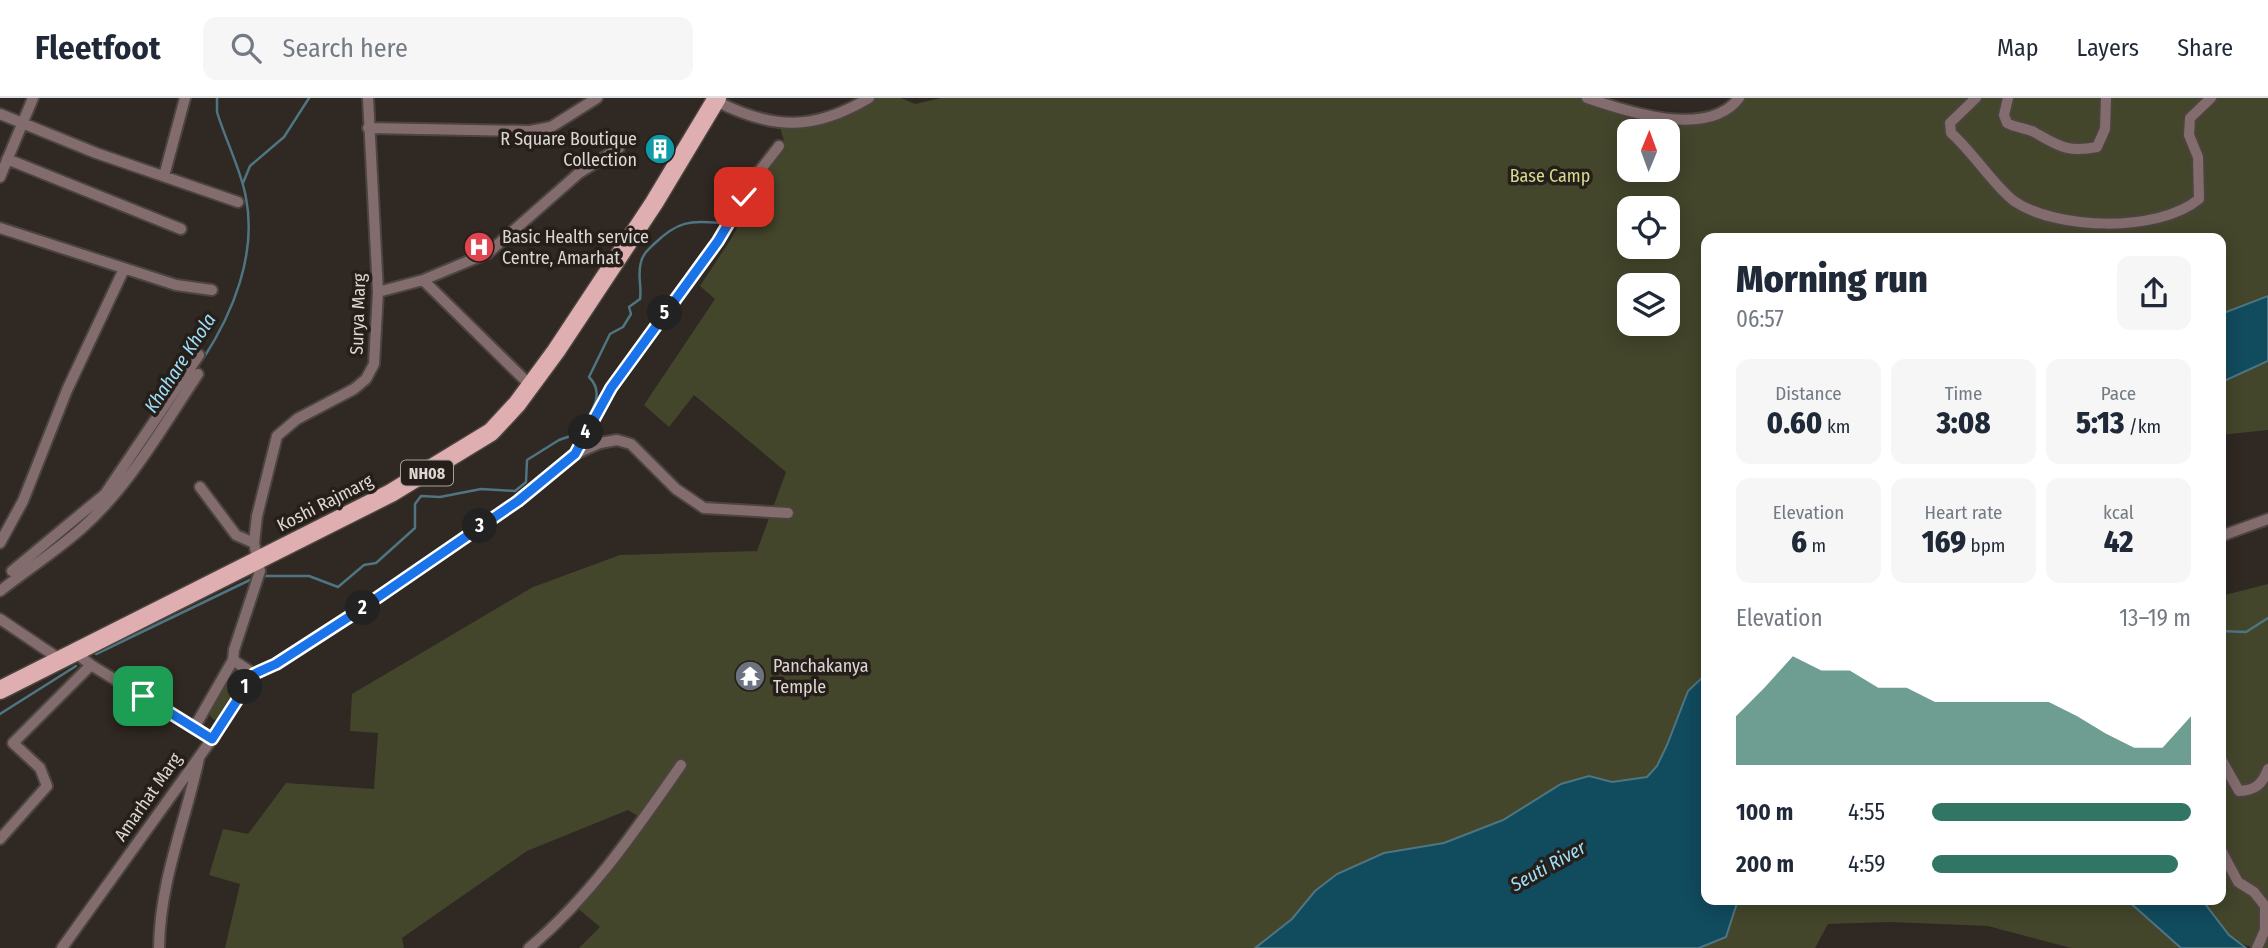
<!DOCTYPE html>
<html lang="en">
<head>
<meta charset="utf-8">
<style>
  :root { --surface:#fff; --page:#f6f6f7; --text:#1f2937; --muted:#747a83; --line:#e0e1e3; --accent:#317665 }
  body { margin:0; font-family:"Fira Sans Condensed",sans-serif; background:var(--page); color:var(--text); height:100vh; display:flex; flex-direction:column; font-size:26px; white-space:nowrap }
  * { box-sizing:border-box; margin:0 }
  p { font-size:23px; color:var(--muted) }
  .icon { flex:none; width:38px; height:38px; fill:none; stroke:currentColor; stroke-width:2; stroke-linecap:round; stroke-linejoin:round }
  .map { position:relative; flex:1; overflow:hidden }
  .side { position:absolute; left:1701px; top:135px; width:525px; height:672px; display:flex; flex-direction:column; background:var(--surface); border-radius:14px; box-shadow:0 4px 18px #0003 }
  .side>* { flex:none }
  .needle { width:46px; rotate:1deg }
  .buttons { position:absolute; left:1617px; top:21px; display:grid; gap:14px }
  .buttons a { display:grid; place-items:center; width:63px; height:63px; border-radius:14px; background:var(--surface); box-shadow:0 4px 18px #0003; font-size:35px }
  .pin { position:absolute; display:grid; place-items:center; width:60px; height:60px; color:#fff; margin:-30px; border-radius:14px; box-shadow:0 4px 10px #0006 }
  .km { position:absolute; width:35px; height:35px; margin:-18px; border-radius:50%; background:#222; color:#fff; font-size:19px; line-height:35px; text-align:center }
  .round { display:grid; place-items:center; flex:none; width:74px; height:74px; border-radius:14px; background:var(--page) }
  .headline { display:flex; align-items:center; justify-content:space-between; height:119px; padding:0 35px }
  h1 { font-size:38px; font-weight:800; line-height:52px }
  .figures { display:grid; grid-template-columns:repeat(3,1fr); gap:10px; height:119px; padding:7px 35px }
  .figures div { display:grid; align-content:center; border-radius:14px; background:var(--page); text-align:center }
  .figures b { font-size:30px; font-weight:800 }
  .figures small { font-size:19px; font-weight:400 }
  .figures p { font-size:19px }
  .chart { height:196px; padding:14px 35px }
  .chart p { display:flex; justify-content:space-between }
  .chart svg { width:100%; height:126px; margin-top:7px; fill:var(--accent); opacity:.7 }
  ul { padding:0 35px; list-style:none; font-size:23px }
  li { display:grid; grid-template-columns:112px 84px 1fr; align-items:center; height:52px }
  li i { height:18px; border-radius:9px; background:var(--accent) }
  header { display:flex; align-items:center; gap:42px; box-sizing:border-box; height:98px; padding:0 35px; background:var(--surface); border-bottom:2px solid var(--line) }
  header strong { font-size:33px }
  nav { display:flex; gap:38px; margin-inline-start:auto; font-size:24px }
  .search { width:490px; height:63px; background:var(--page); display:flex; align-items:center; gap:18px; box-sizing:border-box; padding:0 24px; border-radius:14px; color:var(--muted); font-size:26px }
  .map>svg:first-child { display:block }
</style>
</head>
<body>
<header>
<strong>Fleetfoot</strong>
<div class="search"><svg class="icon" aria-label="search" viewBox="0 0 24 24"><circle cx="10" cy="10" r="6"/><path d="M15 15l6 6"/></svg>Search here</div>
<nav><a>Map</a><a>Layers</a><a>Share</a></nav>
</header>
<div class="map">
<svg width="2268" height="850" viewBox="0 0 2268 850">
  <rect width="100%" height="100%" fill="#302822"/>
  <path fill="#43462b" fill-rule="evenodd" d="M 869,0 L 901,0 L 915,6 L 941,0 L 1595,0 L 1668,19 L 1733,8 L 1744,0 L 2268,0 L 2268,198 L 2221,216 L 2221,140 L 1706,140 L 1706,576 L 1688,593 L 1667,647 L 1657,668 L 1647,679 L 1611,684 L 1589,678 L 1561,686 L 1503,722 L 1444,745 L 1384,755 L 1337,776 L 1315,793 L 1292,821 L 1255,850 L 579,850 L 600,829 L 575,808 L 643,721 L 628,712 L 527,753 L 402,840 L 404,850 L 225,850 L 240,786 L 209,777 L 223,731 L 248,736 L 286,685 L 374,691 L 378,635 L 350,633 L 352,596 L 533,489 L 620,457 L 757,453 L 786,374 L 694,297 L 669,329 L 644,307 L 715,201 L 700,188 L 731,141 L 768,72 L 786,50 L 779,26 L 808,24 ZM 1629,33 L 1668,33 L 1668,72 L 1629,72 ZM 1629,110 L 1668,110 L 1668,149 L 1629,149 ZM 1629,187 L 1668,187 L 1668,226 L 1629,226 Z
    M 2268,263 L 2268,332 L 2221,337 L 2221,297 L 2224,283 Z
    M 2268,486 L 2268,850 C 2229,850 2224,830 2202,802 L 2221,802 L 2221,498 Z
    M 236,570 L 249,575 L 221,620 L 214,622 L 206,613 Z
    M 1738,802 L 2127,802 L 2181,850 L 2071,850 L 1988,828 L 1890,824 L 1828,826 L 1815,850 L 1699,850 L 1726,839 Z"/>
  <path fill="#114b5e" stroke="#4e7581" stroke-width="2" d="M 2268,198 L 2268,263 L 2224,283 L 2221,297 L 2221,216 Z
    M 1706,576 L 1706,802 L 1738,802 L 1726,839 L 1699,850 L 1255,850 L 1292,821 L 1315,793 L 1337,776 L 1384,755 L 1444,745 L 1503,722 L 1561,686 L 1589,678 L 1612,684 L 1647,679 L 1657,668 L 1667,647 L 1688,593 Z
    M 2127,802 L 2202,802 L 2229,837 L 2246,850 L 2181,850 Z"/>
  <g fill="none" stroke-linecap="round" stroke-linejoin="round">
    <path stroke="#4e7581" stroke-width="2.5" d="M 243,85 L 250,68 L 284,39 L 309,0
      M 203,261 C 233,215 257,156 246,100 C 242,74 225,41 217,14 L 217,0
      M 148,342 L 166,316
      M 704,404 L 722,406
      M 264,478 L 309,478 L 338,489 L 364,467 L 376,465 L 415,430 L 415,406 L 421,398 L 440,399 L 481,391 L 515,393 L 526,384 L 527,362 L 559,342 L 579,335 C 589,317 607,297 589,279 L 610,236 L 623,229 L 631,216 L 629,209 L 640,201 C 642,188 637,177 641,164 C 643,156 648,152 654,146 C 679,122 689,123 723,125
      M 2221,533 L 2246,534 L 2268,520
      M 96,556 L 254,480
      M 0,616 L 76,568"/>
    <g stroke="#4c443e" stroke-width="14">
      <path id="street" d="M 1587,0 C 1628,14 1708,41 1739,0
        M 1976,0 L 1950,25 L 1951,35 C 1972,53 1995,89 2014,103 C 2056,132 2158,135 2199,101 L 2198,59 L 2189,37 L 2190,20 L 2211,0
        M 2008,0 L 2004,17 L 2007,25 C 2016,30 2026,30 2034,34 C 2059,48 2067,55 2097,49 L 2105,31 L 2106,0
        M 716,3 C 773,32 814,33 869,0
        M 0,16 L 96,55 L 238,104
        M 368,30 L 530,33 L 551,29 L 597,0
        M 7,61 L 181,131
        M 164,78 L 185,0
        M 0,79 L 33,0
        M 0,130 L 176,187 L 212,192
        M 423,182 L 531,288
        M 378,194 L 423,182 L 488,155 L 579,75 L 619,50
        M 575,356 L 611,290 L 718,143 L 758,75 L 779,48
        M 200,389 L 236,437 L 254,445
        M 2221,438 L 2268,421
        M 0,445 L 23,403 L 67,292 L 124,171
        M 12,473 L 105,396 L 199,257
        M 0,493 C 27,472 56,453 81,431 C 129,389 163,328 198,276
        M 0,521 L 61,562
        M 76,555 L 91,567 L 212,641
        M 254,576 L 233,562 L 234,552 L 260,473 L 254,445 L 257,418 L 277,338 L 297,321 L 354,291 L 366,281 L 374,266 L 378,194 L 368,0
        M 194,630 L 233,562
        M 2221,661 L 2239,693 C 2255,692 2262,687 2268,671
        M 0,741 L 47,688 L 40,670 L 13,645 L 91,567
        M 2221,752 L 2238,784 L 2254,794 L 2265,808 L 2265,832 L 2257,850
        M 62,850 L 212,641 L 254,576 L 276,566 L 355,515 L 518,403 L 575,356 L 600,345 L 617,342 L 631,346 L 676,391 L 704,410 L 788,415
        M 159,850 C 160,781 185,726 199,660
        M 529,850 C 591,798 635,733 681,667"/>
    </g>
    <g stroke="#4c443e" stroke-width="21">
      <path id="primary" d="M 0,592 L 391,395 L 491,334 L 517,306 L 556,253 L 654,105 L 717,0"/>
    </g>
    <use href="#street" stroke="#836c6d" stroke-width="10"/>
    <use href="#primary" stroke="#deaeb0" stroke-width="18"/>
  </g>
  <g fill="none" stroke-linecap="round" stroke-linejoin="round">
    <g stroke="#fff" stroke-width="14">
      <path id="route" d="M 143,598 L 212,641 L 254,576 L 276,566 L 355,515 L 518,403 L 575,356 L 611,290 L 718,143 L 744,99"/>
    </g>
    <use href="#route" stroke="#1a73e8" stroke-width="9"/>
  </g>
  <defs>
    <g id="building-disc" transform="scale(1.575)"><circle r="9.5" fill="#0f9aa8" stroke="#261e19"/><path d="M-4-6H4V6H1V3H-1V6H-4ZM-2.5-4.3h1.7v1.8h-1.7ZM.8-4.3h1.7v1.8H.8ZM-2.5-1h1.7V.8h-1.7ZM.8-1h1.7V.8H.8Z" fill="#fff"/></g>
    <g id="hospital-disc" transform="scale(1.575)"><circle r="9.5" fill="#e0444e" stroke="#261e19"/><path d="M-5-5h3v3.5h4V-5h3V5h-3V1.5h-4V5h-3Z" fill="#fff"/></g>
    <g id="temple-disc" transform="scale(1.575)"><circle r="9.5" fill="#6b7280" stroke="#261e19"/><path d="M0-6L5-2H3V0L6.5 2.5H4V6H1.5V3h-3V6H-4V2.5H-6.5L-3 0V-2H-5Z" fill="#fff"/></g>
  </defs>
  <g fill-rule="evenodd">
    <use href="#building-disc" x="660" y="51"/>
    <use href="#hospital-disc" x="479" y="149"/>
    <use href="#temple-disc" x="750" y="578"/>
  </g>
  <g text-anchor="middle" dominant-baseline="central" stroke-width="7" stroke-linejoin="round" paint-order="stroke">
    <rect fill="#261e19" stroke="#a6a09c" stroke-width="2" x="401" y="362.5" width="52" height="25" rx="5"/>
    <g font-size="16" font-weight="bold" fill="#ddd7d4">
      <text x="427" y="375">NH08</text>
    </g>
    <g font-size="18" fill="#ddd7d4" stroke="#261e19" text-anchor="start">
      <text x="637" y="41" text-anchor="end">R Square Boutique<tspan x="637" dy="21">Collection</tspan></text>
      <text x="502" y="139">Basic Health service<tspan x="502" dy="21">Centre, Amarhat</tspan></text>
      <text x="773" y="568">Panchakanya<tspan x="773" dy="21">Temple</tspan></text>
    </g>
    <g font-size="18" fill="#d4dc92" stroke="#261e19">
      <text x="1550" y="78">Base Camp</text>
    </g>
    <g font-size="18" fill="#ddd7d4" stroke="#261e19">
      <text transform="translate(358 216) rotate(-88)">Surya Marg</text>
      <text transform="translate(325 405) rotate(-27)">Koshi Rajmarg</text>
      <text transform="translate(148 699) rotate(-55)">Amarhat Marg</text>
    </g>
    <g font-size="19" font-style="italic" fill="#9ddffa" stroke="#261e19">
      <text transform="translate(180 265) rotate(-57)">Khahare Khola</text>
      <text transform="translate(1548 768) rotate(-29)">Seuti River</text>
    </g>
  </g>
</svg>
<div class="buttons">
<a><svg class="needle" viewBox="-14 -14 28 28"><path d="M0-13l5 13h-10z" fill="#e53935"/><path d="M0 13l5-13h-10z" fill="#747a83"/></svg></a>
<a><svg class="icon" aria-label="locate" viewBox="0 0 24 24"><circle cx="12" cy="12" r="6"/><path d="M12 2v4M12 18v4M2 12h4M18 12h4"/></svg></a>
<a><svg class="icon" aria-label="layers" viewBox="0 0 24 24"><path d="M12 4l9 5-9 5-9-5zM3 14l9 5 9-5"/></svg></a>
</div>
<div class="pin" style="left:143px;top:598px;background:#1e9e55"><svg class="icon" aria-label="arrive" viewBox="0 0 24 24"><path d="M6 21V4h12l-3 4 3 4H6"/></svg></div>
<div class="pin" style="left:744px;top:99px;background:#d93025"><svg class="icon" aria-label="check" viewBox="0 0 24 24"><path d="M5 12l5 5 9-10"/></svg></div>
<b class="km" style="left:245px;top:589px">1</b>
<b class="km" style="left:363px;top:510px">2</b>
<b class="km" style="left:480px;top:428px">3</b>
<b class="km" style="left:586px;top:334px">4</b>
<b class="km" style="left:665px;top:215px">5</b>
<section class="side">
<div class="headline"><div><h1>Morning run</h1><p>06:57</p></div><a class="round"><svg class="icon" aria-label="share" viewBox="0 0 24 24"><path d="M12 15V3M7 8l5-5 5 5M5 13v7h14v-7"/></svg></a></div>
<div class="figures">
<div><p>Distance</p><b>0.60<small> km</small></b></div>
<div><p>Time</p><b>3:08</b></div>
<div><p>Pace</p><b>5:13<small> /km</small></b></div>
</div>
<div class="figures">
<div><p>Elevation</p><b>6<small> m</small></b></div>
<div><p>Heart rate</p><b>169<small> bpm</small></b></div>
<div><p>kcal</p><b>42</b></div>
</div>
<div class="chart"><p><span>Elevation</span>13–19 m</p>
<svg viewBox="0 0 160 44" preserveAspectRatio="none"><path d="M0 44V27L10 17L20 6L30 11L40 11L50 17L60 17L70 22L80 22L90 22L100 22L110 22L120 27L130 33L140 38L150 38L160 27V44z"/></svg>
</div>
<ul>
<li><b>100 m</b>4:55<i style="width:100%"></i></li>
<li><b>200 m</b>4:59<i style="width:95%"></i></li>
</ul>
</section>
</div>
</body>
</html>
